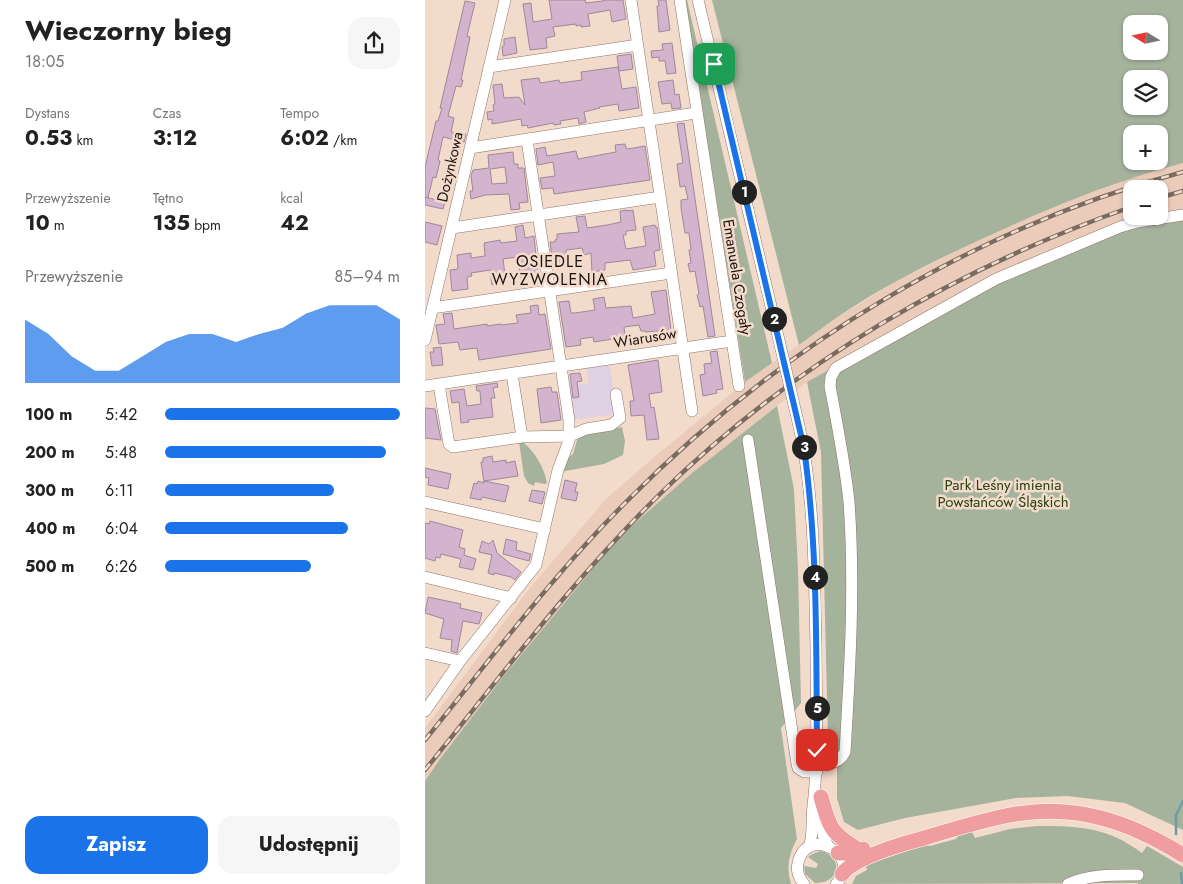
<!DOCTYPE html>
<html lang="pl">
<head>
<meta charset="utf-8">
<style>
  :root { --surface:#fff; --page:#f6f6f6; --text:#222; --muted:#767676; --accent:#1a73e8 }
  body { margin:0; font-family:Jost,sans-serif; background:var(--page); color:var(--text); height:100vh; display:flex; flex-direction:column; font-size:19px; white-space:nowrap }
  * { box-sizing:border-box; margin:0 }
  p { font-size:16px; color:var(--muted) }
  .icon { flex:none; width:28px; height:28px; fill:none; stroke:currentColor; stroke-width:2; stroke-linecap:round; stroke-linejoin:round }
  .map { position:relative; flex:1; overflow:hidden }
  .details { display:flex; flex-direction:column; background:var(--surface); width:425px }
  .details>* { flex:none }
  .needle { width:32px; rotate:280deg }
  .buttons { position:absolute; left:698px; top:15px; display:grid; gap:10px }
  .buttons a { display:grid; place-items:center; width:45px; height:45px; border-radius:10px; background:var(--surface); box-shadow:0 1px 4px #0004; font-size:25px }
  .pin { position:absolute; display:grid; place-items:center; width:42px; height:42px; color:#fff; margin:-21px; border-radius:10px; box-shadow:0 2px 8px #0006 }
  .km { position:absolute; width:25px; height:25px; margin:-12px; border-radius:50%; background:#222; color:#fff; font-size:14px; line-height:25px; text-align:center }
  .round { display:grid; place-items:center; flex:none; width:52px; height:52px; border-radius:15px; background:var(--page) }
  .head { display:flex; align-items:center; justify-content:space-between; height:85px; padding:0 25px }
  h1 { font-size:28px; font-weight:700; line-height:38px }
  .metrics { display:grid; grid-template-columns:repeat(3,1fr); gap:8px; height:85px; padding:5px 25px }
  .metrics div { display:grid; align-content:center }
  .metrics b { font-size:21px; font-weight:700 }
  .metrics small { font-size:14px; font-weight:400 }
  .metrics p { font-size:14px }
  .chart { height:140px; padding:10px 25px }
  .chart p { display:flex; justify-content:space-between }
  .chart svg { width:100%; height:90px; margin-top:5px; fill:var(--accent); opacity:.7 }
  .primary-button { display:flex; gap:10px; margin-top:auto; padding:10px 25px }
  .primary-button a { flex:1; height:58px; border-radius:15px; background:var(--accent); color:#fff; font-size:20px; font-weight:700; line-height:58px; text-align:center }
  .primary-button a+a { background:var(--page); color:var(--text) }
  ul { padding:0 25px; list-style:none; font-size:16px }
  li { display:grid; grid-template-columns:80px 60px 1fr; align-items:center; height:38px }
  li i { height:12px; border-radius:6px; background:var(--accent) }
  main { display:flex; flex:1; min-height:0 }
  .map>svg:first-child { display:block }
</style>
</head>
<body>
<main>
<section class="details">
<div class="head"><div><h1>Wieczorny bieg</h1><p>18:05</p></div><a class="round"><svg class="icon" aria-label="share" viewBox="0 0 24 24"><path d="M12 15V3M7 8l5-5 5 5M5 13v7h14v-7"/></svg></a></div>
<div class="metrics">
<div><p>Dystans</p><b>0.53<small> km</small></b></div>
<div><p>Czas</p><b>3:12</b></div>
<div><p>Tempo</p><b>6:02<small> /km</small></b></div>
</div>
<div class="metrics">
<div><p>Przewyższenie</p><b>10<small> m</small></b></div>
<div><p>Tętno</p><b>135<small> bpm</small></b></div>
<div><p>kcal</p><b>42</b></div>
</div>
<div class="chart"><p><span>Przewyższenie</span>85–94 m</p>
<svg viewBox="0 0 160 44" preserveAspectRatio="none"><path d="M0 44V13L10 20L20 31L30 38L40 38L50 31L60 24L70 20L80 20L90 24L100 20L110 17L120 10L130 6L140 6L150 6L160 13V44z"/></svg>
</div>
<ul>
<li><b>100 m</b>5:42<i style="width:100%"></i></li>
<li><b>200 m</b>5:48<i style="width:94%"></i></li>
<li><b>300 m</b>6:11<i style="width:72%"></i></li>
<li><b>400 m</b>6:04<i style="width:78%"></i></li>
<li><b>500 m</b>6:26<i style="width:62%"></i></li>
</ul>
<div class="primary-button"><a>Zapisz</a><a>Udostępnij</a></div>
</section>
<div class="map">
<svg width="758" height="884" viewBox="0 0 758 884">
  <rect width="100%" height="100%" fill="#f3dbcc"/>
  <path fill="#ebccba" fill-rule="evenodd" d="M 758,163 L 758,215 L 411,368 L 382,382 L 267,473 L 194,537 L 77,678 L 15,759 L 0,781 L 0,728 L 104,589 L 181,499 L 227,459 L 320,382 L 418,314 L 470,282 L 543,245 L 620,210 L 701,179 ZM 706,189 L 734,189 L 734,216 L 706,216 Z"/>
  <path fill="#dfd0e3" d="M 184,362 L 192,414 L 147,420 L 142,386 L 164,383 L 161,365 Z"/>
  <path fill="#a5b29c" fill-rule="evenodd" d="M 260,0 L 262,0 L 347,363 L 320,382 Z
    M 287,0 L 758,0 L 758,163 C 697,179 638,202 581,228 C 525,253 468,280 417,314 C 402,324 388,335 374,345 ZM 706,24 L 734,24 L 734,51 L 706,51 ZM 706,79 L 734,79 L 734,106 L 706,106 ZM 706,134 L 734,134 L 734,161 L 706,161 Z
    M 758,215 L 758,830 L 700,803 L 642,796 L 591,798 L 480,818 L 433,830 L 419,822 L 412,798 L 412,753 L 403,739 L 396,452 L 382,382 L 553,288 L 695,227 Z
    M 352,406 L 369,489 L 373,570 L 376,703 L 356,728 L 372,839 C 364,854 361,867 366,884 L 0,884 L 0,781 L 15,759 L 77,678 L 194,537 L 267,473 Z
    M 197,427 L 200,441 L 198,455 L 179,464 L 135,472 L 138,462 L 148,454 L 152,440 L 161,434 Z
    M 94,442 L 98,442 C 110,452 119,467 122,483 L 120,484 L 110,482 L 109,486 L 103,483 L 99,476 Z
    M 612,826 C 653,826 683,827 717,853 L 722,846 L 758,867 L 758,884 L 713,884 L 713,883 L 427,884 L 431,876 L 442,870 L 441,865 L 500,845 L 505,846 L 531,839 L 533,836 L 547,832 L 550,838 L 585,829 Z
    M 396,851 C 419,857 415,884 390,883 L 380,874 L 379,866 L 391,868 L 393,864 L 383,857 L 387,854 Z"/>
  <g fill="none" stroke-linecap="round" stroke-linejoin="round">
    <path stroke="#6e9ba7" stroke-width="2.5" d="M 751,834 L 751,815 L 758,801
      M 756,873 L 757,884"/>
  </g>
  <path fill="#d3b3cd" stroke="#9d8999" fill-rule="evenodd" d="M 124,0 L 160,0 L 161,3 L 178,1 L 178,0 L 198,0 L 201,19 L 187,22 L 185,10 L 163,14 L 165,26 L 156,27 L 156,25 L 151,26 L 151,24 L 128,27 L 130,36 L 121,38 L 122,48 L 105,50 L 98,4 L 106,3 L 108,22 L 127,19 Z
    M 233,0 L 241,0 L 245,30 L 234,32 L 232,6 L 234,6 Z
    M 40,1 L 50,3 L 42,36 L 45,37 L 36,80 L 38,80 L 36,87 L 31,86 L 23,116 L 29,118 L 26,132 L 41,134 L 39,142 L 18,137 L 13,160 L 15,161 L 11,178 L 8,177 L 3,198 L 0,197 L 0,167 L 11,121 L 13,121 L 17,108 L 15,108 Z
    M 90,37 L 92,53 L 78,56 L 77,47 L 79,46 L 79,39 Z
    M 247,43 L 251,73 L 242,74 L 240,61 L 234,61 L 234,57 L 227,58 L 226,51 L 238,50 L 237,44 Z
    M 206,54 L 208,69 L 194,71 L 192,56 Z
    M 193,67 L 197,89 L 211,87 L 214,108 L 194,111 L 193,104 L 174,107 L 175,108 L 159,112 L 161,122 L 154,124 L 153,118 L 135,121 L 136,124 L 129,125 L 128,123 L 103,128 L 102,125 L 97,126 L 96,119 L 67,124 L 67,119 L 63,120 L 62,112 L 69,111 L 68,105 L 70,104 L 68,85 L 77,84 L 79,98 L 94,97 L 100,105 L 96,80 L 114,78 L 115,83 L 134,80 L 135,83 L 157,80 L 156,72 Z
    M 248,80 L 250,95 L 254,94 L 256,108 L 247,109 L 246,103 L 237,104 L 233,82 Z
    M 259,123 L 290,336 L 283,337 L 278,306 L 275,307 L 272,295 L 274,294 L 270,271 L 265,272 L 263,264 L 266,263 L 264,250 L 266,250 L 264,233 L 260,233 L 256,208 L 256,200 L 263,199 L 260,186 L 255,187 L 252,164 L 258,163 L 252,124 Z
    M 200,144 L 201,148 L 203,149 L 220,146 L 225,180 L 129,194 L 128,188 L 117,189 L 115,178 L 130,176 L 128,162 L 113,165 L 111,149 L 120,147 L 122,156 L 151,151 L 153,159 L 191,152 L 190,145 Z
    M 88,152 L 89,164 L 93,164 L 93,168 L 99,168 L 103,202 L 94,203 L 95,209 L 86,210 L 84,194 L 60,195 L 46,199 L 45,191 L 48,191 L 46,176 L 48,170 L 64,168 L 63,155 ZM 80,167 L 82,183 L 67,184 L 65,169 Z
    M 0,197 L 20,202 L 18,209 L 0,205 Z
    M 202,210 L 202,211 L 208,210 L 211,230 L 201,231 L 201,235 L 198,235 L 201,249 L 221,246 L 218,227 L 230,225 L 230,227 L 232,227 L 235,250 L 229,251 L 231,266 L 208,270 L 205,260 L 180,263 L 180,270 L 167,272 L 166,253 L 159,255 L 157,248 L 141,250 L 142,263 L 128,264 L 125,242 L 130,242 L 130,240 L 132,239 L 132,234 L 154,232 L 151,217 L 160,216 L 162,228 L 182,225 L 196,222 L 195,211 Z
    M 0,222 L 17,226 L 12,245 L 0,242 Z
    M 98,225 L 100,238 L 109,236 L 113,275 L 95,277 L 93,257 L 78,259 L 81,283 L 67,285 L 65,270 L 46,273 L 47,276 L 42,277 L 43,289 L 27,291 L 25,270 L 33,269 L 32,255 L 46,253 L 46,258 L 60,256 L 59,243 L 75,240 L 76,243 L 92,241 L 90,227 Z
    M 241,290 L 246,330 L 220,332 L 220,331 L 216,331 L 214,325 L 199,327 L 200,337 L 169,342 L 168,337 L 155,339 L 156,345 L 141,347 L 134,302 L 144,301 L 146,313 L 150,313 L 170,310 L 168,299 L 179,297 L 181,308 L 206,306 L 208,318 L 230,314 L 226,292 Z
    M 113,305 L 114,315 L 120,314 L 126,349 L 54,360 L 52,348 L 35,350 L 33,342 L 14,344 L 11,325 L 20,324 L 18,314 L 27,313 L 29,329 L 62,324 L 62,326 L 76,324 L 76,325 L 93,323 L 91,315 L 106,313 L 105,306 Z
    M 16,347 L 18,365 L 7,366 L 5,352 L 9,352 L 8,348 Z
    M 292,351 L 298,389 L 291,390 L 292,393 L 278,396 L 275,375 L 280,374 L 279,364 L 287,363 L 285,352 Z
    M 233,360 L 237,392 L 224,394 L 226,408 L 229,407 L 234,439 L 222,440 L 219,415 L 206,416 L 205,401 L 209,401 L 203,365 Z
    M 155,373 L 157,381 L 152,382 L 154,397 L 148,398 L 145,374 Z
    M 72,383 L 73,387 L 68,388 L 70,398 L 66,398 L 68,417 L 43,420 L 44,422 L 36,423 L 34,402 L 27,403 L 25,391 L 39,389 L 42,406 L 56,404 L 55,391 L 52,391 L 51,386 Z
    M 126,387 L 127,392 L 132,392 L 136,420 L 116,423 L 112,389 Z
    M 0,408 L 10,409 L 16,440 L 0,438 Z
    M 67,456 L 68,462 L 81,460 L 81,463 L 90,461 L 93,476 L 59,481 L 84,486 L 80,502 L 57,497 L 56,500 L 45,498 L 49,483 L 52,484 L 53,481 L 59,483 L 56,462 L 58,462 L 58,458 Z
    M 0,468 L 26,474 L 23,489 L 3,485 L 4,478 L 0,477 Z
    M 140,480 L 152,483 L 150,492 L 153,492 L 151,501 L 136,498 Z
    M 107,490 L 120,492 L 117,504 L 104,501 Z
    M 5,521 L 38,530 L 34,547 L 40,549 L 39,555 L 51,559 L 48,570 L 34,567 L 36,559 L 16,554 L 15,558 L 11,557 L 10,561 L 0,558 L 0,523 L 4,524 Z
    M 81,539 L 92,542 L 91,550 L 106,554 L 104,561 L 78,554 Z
    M 68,540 L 72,553 L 96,572 L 90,580 L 86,577 L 69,573 L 69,575 L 63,573 L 67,555 L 54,552 L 57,541 L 64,544 Z
    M 3,597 L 36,604 L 35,608 L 57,613 L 54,624 L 38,621 L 32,653 L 26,651 L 27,640 L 15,638 L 19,619 L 0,613 Z"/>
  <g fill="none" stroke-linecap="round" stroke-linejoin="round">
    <g stroke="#8c776a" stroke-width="12">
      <path id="minor" d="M 206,0 L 267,411
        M 255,0 L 314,386
        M 273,0 L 350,323
        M 64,67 L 213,45
        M 45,148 L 271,113
        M 27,228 L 235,197
        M 7,308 L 246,273
        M 0,340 L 80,0
        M 87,374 L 97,437
        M 14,385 L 24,444 L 28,447 L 97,437 L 145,436 L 161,429 L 186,425 L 195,418 L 191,394
        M 0,386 L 307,341
        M 374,426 C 390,499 389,572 391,646 C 391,700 394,753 388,806 C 386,820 389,834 384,847
        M 323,440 L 372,764 L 373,768 L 379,772 L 392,772
        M 0,502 L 120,529
        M 0,577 L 86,598
        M 0,653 L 35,661
        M 0,711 L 35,661 L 111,565 L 133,470 L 144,441 L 144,420 L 102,140
        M 392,764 C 404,764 414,764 420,752 C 425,669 430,585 424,502 C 420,463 412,424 405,386 L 406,377 L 411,368 L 571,279 L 695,227 L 712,222 L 758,215
        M 397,811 L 398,835 L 403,846
        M 379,884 C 374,878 371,871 373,863 C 382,824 439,855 411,884
        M 643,884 C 666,874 689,875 713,875"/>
    </g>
    <g stroke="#fff" stroke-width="16">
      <path id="major" d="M 396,797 C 405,829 406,833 434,850
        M 413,853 L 426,853 L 438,849
        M 417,874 C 429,858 476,844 496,839 C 525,830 555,821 585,815 C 650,803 703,821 758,855"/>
    </g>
    <use href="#minor" stroke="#fff" stroke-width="11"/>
    <use href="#major" stroke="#f09da0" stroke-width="15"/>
    <g stroke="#7a6b61" stroke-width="4.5">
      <path id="rail" d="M 734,198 L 758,191
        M 0,740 C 65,660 127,576 200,503 C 353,348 548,228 758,172
        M 0,770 C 76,676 149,578 236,493 C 369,363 532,268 706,207"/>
    </g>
    <use href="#rail" stroke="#f3dbcc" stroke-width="2.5" stroke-dasharray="8" stroke-linecap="butt"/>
    <g stroke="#8c776a" stroke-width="12" stroke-linecap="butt">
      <path id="minor-bridge" d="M 350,323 L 374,426"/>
    </g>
    <use href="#minor-bridge" stroke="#fff" stroke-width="11"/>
  </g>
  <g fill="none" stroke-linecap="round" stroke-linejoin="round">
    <g stroke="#fff" stroke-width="10">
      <path id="route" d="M 289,64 L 379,448 C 393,548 391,649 392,750"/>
    </g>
    <use href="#route" stroke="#1a73e8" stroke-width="6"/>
  </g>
  <g text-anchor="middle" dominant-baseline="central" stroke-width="5" stroke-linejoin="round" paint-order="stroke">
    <g font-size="15" fill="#1a120d" stroke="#f3dbcc">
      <text transform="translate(25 167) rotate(-77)">Dożynkowa</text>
      <text transform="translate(312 277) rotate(81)">Emanuela Czogały</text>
      <text transform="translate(220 338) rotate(-9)">Wiarusów</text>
    </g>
    <g font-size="15" fill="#294311" stroke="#f3dbcc">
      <text x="578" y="485">Park Leśny imienia<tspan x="578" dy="17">Powstańców Śląskich</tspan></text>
    </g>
    <g font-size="16" letter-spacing="1" fill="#1a120d" stroke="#f3dbcc">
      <text x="125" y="261">OSIEDLE<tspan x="125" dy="18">WYZWOLENIA</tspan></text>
    </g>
  </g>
</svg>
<div class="buttons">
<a><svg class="needle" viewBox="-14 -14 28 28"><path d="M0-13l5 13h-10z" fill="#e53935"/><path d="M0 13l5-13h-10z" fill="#767676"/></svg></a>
<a><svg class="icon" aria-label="layers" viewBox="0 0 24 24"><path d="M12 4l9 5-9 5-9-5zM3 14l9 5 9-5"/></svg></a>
<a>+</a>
<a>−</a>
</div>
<div class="pin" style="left:289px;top:64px;background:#1e9e55"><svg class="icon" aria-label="arrive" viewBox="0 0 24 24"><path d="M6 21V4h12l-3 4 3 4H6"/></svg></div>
<div class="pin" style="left:392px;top:750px;background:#d93025"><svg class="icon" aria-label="check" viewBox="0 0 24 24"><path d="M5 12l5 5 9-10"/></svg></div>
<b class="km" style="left:319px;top:192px">1</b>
<b class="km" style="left:349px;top:319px">2</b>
<b class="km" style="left:379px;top:447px">3</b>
<b class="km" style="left:390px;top:577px">4</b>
<b class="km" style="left:392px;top:708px">5</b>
</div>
</main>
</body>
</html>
